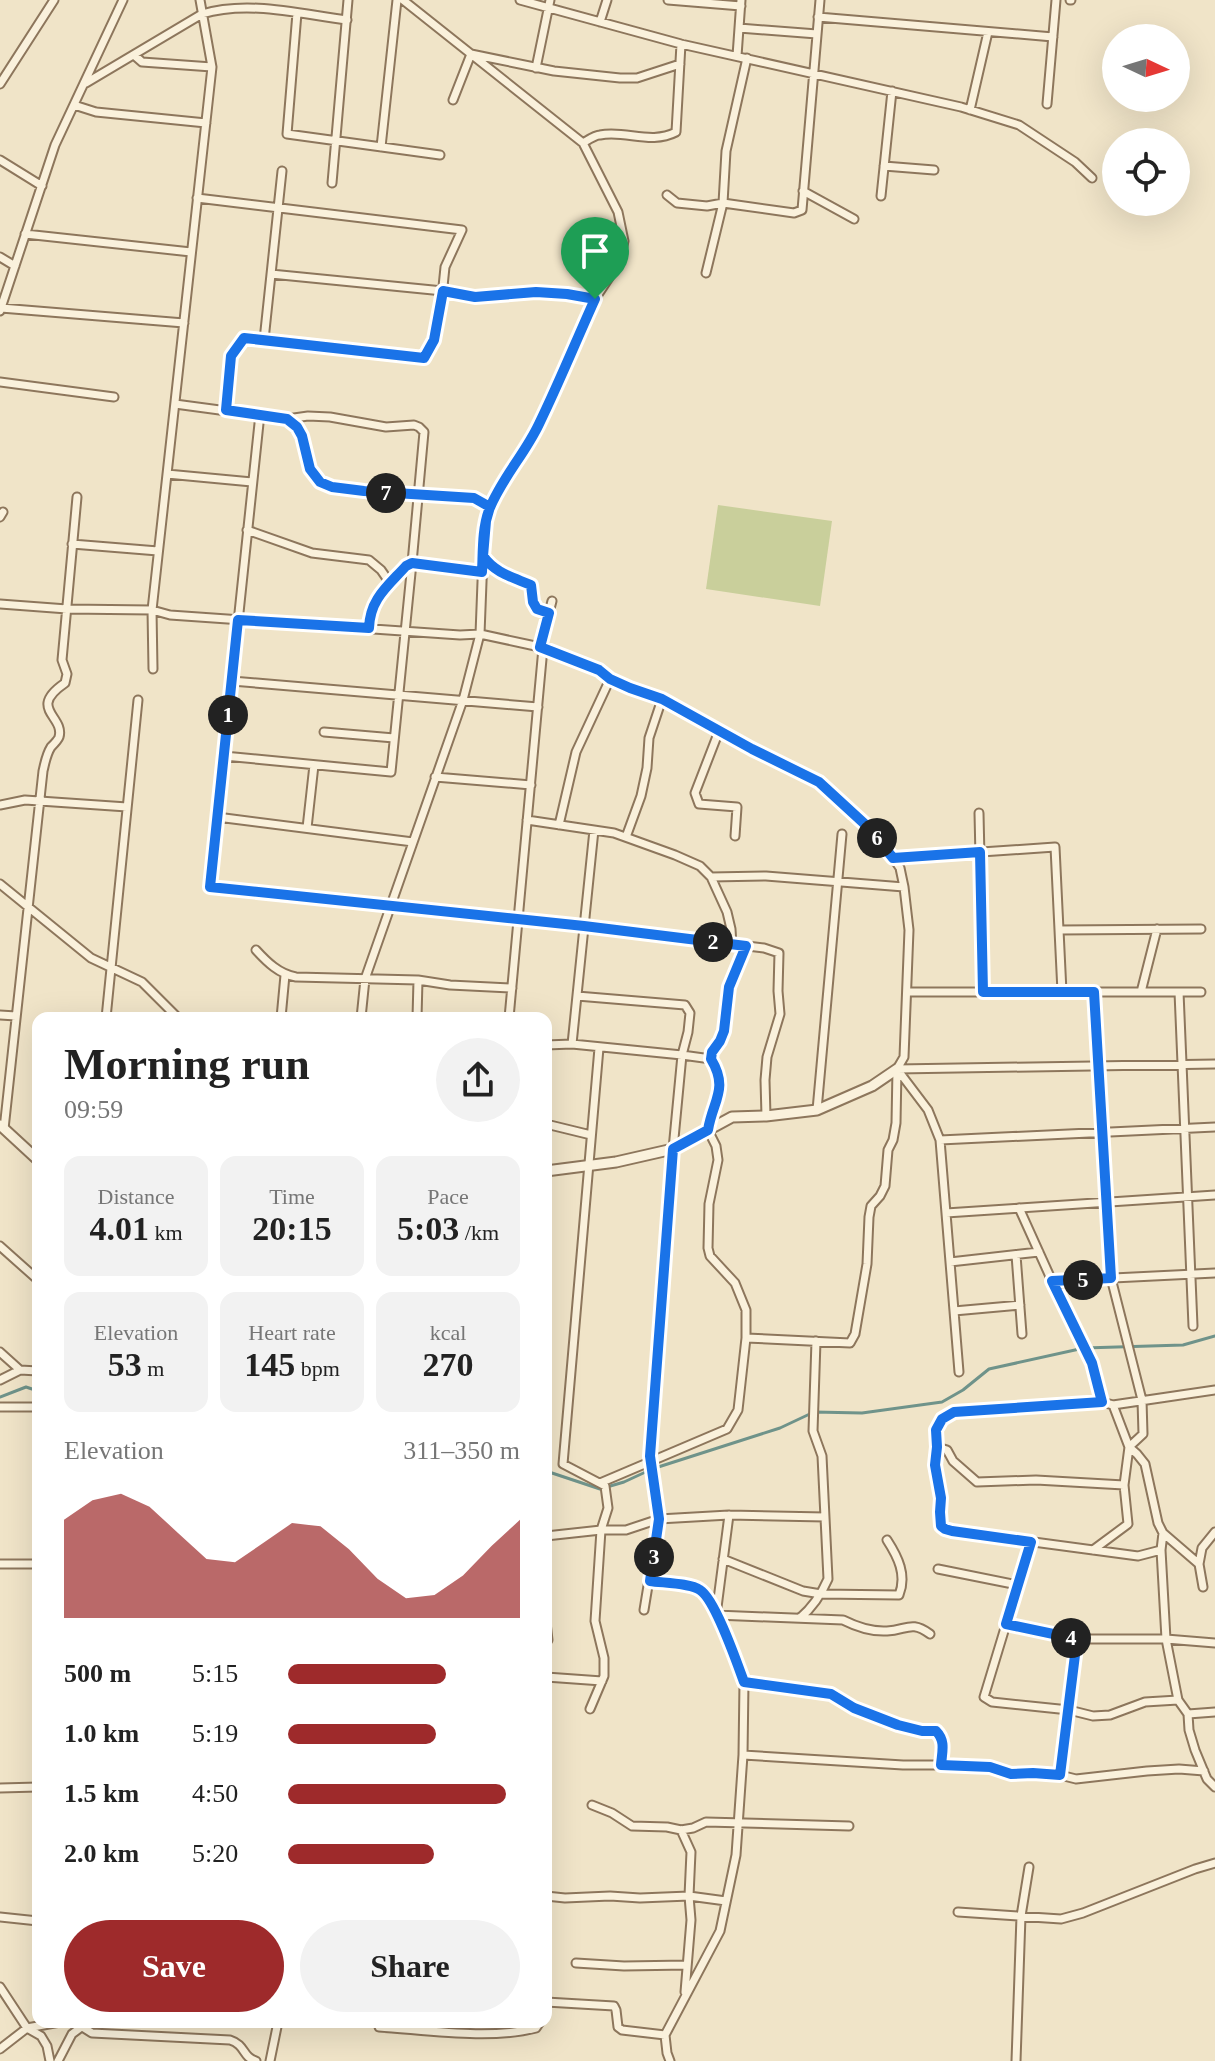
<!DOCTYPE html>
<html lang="en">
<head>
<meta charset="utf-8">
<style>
  :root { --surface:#fff; --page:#f2f2f2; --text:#222; --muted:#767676; --accent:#9e2a2b }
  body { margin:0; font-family:"Times New Roman",serif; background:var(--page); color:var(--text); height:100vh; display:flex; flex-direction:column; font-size:30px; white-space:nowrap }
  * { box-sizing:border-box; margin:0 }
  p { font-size:26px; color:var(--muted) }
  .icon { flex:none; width:44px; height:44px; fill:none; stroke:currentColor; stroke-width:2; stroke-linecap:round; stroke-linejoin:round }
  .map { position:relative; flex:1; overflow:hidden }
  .side { position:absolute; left:32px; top:1012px; width:520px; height:1016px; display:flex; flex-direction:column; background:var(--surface); border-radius:16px; box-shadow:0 8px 32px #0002 }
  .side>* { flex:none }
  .needle { width:52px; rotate:94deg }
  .controls { position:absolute; left:1102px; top:24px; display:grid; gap:16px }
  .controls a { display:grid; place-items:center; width:88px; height:88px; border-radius:50%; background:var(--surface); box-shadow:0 8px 32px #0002; font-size:40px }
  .pin { position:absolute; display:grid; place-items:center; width:68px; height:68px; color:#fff; margin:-82px -34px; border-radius:50% 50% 50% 0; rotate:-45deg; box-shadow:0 0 8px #0007 }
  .pin .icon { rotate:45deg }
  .km { position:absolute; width:40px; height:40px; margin:-20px; border-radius:50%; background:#222; color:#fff; font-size:22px; line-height:40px; text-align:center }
  .round { display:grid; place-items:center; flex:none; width:84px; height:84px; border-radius:42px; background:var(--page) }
  .head { display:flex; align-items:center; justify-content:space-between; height:136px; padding:0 32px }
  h1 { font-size:44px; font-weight:600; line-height:60px }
  .stats { display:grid; grid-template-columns:repeat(3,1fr); gap:12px; height:136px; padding:8px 32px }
  .stats div { display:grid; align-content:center; border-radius:16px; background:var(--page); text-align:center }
  .stats b { font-size:34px; font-weight:600 }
  .stats small { font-size:22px; font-weight:400 }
  .stats p { font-size:22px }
  .chart { height:224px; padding:16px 32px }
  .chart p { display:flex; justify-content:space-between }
  .chart svg { width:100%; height:144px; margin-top:8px; fill:var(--accent); opacity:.7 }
  .cta { display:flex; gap:16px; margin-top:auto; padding:16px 32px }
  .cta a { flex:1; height:92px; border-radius:48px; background:var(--accent); color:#fff; font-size:32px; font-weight:600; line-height:92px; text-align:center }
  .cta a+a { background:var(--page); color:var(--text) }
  ul { padding:0 32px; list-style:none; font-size:26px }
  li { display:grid; grid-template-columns:128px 96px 1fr; align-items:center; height:60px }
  li i { height:20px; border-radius:10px; background:var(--accent) }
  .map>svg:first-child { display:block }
</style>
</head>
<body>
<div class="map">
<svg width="1215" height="2061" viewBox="0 0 1215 2061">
  <rect width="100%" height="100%" fill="#f0e4c8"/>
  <path fill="#c9cf9b" d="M 718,505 L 832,521 L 820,606 L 706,589 Z"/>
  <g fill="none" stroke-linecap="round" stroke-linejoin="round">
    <path stroke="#6f938a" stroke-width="3" d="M 0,1397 L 26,1387 L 38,1391
      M 546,1471 L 600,1489 L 624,1482 L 652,1469 L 780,1428 L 814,1412 L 862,1413 L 942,1402 L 963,1390 L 989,1369 L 1084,1348 L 1183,1345 L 1215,1336"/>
    <g stroke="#8d765c" stroke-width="11">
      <path id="minor" d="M 520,0 L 681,44 L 961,107 L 1019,125 L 1075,162 L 1092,178
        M 668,0 L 741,6
        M 1070,0 L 1071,0
        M 297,13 L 287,134 L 440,155
        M 818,17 L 1053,37
        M 600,22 L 607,0
        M 739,28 L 817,34
        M 134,55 L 142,62 L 212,67
        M 737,56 L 741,0
        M 536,68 L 550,0
        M 86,83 L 202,14 C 248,0 300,14 347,20
        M 0,84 L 54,0
        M 453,100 L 471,54 L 554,71 L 620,78 L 637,78 L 680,64
        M 1047,104 L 1056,0
        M 74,105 L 96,112 L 206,123
        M 970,110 L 988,32
        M 583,143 C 588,140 595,135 600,135 C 626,130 651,145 676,132 L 681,44
        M 381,147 L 397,0
        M 0,160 L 42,186
        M 884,166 L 934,170
        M 332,183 L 348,0
        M 803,191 L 854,219
        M 667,195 L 677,203 L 707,206 L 723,203 L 794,213 L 802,210 L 820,0
        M 881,196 L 892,91
        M 197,198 L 462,230 L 445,267 L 440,316 L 434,340 L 424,358 L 244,338 L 231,356 L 226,410
        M 25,234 L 191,252
        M 0,257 L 15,266
        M 706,273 L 723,203 L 726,151 L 747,58
        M 271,274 L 443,291 L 475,297 L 536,292 L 567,294 L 595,299
        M 1,308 L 184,323
        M 0,311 L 55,145 L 123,0
        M 264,340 L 282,171
        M 0,382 L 114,397
        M 175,404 L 287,419 L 297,427 L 302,436 L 310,469 L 320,482 L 332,487 L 364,491 L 474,498 L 490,507
        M 260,414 L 210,887 L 584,926 L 764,948 L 779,953 L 778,991 L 780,1014 L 767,1057 L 765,1080 L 766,1116
        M 287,419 L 308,416 L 330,417 L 386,427 L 414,425 L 419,427 L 424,432 L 412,563 L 406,566 C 387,587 370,598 369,628
        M 167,474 L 252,482
        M 0,517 L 3,512
        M 247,530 L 312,553 L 369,560 L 381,570 L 390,583
        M 72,544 L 158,551
        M 483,556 C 495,573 512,577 531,585 L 533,602 L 537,609 L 549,613
        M 0,604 L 67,609 L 152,610 L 170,615 L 460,635 L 480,634 L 540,647 L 599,670 L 610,679 L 630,688 L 662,699 L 752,749 L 819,782 L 868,827 L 886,847 L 900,868 L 904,887 L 909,930 L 904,1057 L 897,1069 L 896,1123 L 893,1140 L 888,1150 L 885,1186 L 880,1196 L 871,1206 L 869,1217 L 867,1264 L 855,1334 L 850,1343 L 746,1338
        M 540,647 L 552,601
        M 153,669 L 152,610 L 212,67 L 200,0
        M 232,681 L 538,707
        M 719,731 L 695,793 L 699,804 L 737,807 L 735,836
        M 324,732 L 394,738
        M 224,756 L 391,772 L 412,563 L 482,572
        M 435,777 L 531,785
        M 0,805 L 25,800 L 127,807
        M 979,813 L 983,992
        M 217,817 L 413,842
        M 527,820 L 614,833 L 675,855 L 700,866 L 711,877 L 727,912 L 731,929 L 732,945
        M 559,825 L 576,752 L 610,679
        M 307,828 L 314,765
        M 626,837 L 641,796 L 647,768 L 649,738 L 662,699
        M 893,858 L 1055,847 L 1062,992
        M 711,877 L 766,876 L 904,887
        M 0,884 L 91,958 L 142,982 L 178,1018
        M 1059,930 L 1201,929
        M 256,950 C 267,962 279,974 296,977 L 418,980 L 450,985 L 512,988
        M 907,992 L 1201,992
        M 1094,992 L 1111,1278 L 1142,1400 L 1143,1434 L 1129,1447 L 1137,1454 L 1145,1464 L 1158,1523 L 1163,1533 L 1161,1550 L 1166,1639 L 1178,1700 L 1188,1714 L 1189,1730 L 1195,1750 L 1207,1779 L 1215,1787
        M 1141,992 L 1157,929
        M 1179,992 L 1193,1326
        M 577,996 L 685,1005 L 690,1013 L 688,1032 L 682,1055 L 673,1149 L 650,1456 L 659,1519 L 644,1610
        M 0,1015 L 16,1016
        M 106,1018 L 138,700
        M 281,1018 L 285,975
        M 361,1018 L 365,979 L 463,700 L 480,634 L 483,556 L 486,521 L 490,507 L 511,470 L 538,428 L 595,299 L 620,261 L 624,241 L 618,212 L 583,143 L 403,0
        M 417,1018 L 418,980
        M 509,1018 L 543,648
        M 572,1044 L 594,830
        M 546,1045 L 572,1044 L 682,1055 L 711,1059
        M 897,1069 L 1215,1064
        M 897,1069 L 928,1110 L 940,1140 L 959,1372
        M 817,1110 L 842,834
        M 546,1124 L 591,1135
        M 4,1129 L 43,771 C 45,763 46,755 51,747 C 53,745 58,740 59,737 C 65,716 27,709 65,683 L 67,674 L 62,660 L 77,497
        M 940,1140 L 1215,1127
        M 1019,1208 L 1052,1281 L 1092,1363 L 1102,1402 L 1113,1405 L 1129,1447 L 1124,1485 L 1128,1524 L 1093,1550
        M 946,1213 L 1215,1195
        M 0,1246 L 38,1280
        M 1016,1255 L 1022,1334
        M 950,1262 L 1039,1252
        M 1052,1281 L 1215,1273
        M 954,1311 L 1020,1305
        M 0,1352 L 20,1370 L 38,1371
        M 0,1380 L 20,1370
        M 1102,1402 L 954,1412 L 942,1419 L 936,1430 L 937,1447 L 935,1465 L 941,1498 L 940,1512 L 941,1526 L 945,1529 L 952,1531 L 1138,1556 L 1161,1550
        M 1113,1405 L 1215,1390
        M 0,1407 L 38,1407
        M 937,1447 L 947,1450 L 953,1461 L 977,1482 L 1036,1480 L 1124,1485
        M 600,1483 L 727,1429 L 738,1410 L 746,1338 L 746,1310 L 735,1283 L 710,1256 L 708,1248 L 709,1204 L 718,1160 L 716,1146 L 708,1130 L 720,1083 L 716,1068 L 711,1059 L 712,1052 L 720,1041 L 724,1031 L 729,987 L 746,946
        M 729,1515 L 716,1615 L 843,1620 C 857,1627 871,1632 887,1631 C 907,1630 911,1620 930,1634
        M 1163,1533 L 1199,1564 L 1203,1587
        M 546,1536 L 601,1530 L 626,1530 L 659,1519 L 729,1515 L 825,1517
        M 1031,1542 L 984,1697 L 992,1702 L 1069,1710 L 1093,1716 L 1110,1715 L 1145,1702 L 1178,1700
        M 723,1559 L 803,1591 L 821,1594 L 899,1595 C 907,1575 898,1557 887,1540
        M 0,1564 L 38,1564
        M 1199,1564 L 1202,1548 L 1215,1532
        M 938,1569 L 1018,1585
        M 650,1581 L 699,1588 L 706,1595 L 732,1649 L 744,1682 L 743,1755 L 736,1855 L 720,1931 L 665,2035 L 667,2053 L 670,2061
        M 800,1618 C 813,1607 821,1595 828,1579 L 822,1456 L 813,1431 L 816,1341
        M 546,1622 L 548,1640
        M 1006,1624 L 1077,1639 L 1166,1639 L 1215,1643
        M 546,1677 L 602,1681
        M 744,1682 L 831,1694 L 854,1708 L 898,1725 L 922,1731 L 936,1731 C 946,1741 942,1752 941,1765
        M 590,1709 L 604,1676 L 604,1658 L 595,1621 L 601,1530 L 608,1508 L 605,1486 L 563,1464 L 599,1048
        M 1188,1714 L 1215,1712
        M 743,1755 L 903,1765 L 967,1765 L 990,1767 L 1011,1774 L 1033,1773 L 1060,1775 L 1076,1779 L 1147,1771 L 1179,1769 L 1204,1771
        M 1060,1775 L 1077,1639
        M 0,1788 L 38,1787
        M 592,1805 L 612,1813 L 632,1826 L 667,1827 L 681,1830 L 693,1828 L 706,1822 L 849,1826
        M 681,1830 L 691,1852 L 689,1896 L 691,1920 L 685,1992
        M 546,1896 L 565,1898 L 610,1896 L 640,1898 L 689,1896 L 726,1901
        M 958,1912 L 1061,1919 L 1083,1913 L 1195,1869 L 1215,1863
        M 0,1917 L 38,1921
        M 576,1963 L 624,1966 L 687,1965
        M 0,1987 L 27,2028 L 41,2036 L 47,2046 L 50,2061
        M 546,2002 L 614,2006 L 616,2010 L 618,2027 L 622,2030 L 665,2035
        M 70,2022 L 76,2023 L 92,2033 L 230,2040 C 246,2045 242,2057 256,2061
        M 378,2022 L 379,2027 C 426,2030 491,2040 536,2028 L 540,2022
        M 0,2049 L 27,2028 L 60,2022
        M 58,2061 L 72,2034 L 88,2022
        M 270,2061 L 278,2022
        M 1016,2061 L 1021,1916 L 1029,1867"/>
    </g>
    <g stroke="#8d765c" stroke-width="13">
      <path id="tertiary" d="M 0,1125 L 38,1160
        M 546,1171 L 616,1162 L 673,1149 L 732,1117 L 766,1116 L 817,1110 L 872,1086 L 897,1069"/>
    </g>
    <use href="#minor" stroke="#faf1dc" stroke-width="7"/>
    <use href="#tertiary" stroke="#faf1dc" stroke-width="9"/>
  </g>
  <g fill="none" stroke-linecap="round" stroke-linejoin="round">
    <g stroke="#fff" stroke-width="16">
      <path id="route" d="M 595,299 C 576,341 559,383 539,424 C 525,454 501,479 489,510 C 482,529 483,552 482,572 L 412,563 L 406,566 C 387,587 370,599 369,628 L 238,620 L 210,887 L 584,926 L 746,946 L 729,987 L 724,1031 L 720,1041 L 712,1052 L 711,1059 C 729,1089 713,1100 708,1130 L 673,1149 L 650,1456 L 659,1519 L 650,1581 C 663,1583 690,1583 700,1590 C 715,1599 737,1663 744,1682 L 831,1694 L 854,1708 L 898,1725 L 922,1731 L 936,1731 C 946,1741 942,1752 941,1765 L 990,1767 L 1011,1774 L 1033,1773 L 1060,1775 L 1077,1639 L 1006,1624 L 1031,1542 L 952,1531 L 945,1529 L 941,1526 L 940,1512 L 941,1498 L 935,1465 L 937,1447 L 936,1430 L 942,1419 L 954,1412 L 1102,1402 L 1092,1363 L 1052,1281 L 1111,1278 L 1094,992 L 983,992 L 980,852 L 893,858 L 868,827 L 819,782 L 752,749 L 662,699 L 630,688 L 610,679 L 599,670 L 540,647 L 549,613 L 537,609 L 533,602 L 531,585 C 512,577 495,573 483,556 L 486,521 L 490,507 L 474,498 L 364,491 L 332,487 L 320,482 L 310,469 L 302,436 L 297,427 L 287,419 L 226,410 L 231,356 L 244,338 L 424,358 L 434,340 L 443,291 L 475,297 L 536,292 L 567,294 L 595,299"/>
    </g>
    <use href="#route" stroke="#1a73e8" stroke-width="10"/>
  </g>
</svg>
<div class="controls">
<a><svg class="needle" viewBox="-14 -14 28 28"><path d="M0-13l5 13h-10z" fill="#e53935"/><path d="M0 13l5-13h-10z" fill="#767676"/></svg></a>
<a><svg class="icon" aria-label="locate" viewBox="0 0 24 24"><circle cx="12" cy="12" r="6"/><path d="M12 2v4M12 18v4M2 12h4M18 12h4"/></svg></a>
</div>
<div class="pin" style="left:595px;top:299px;background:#1e9e55"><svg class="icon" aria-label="arrive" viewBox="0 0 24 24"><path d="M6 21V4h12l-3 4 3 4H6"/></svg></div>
<b class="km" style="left:228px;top:715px">1</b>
<b class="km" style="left:713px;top:942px">2</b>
<b class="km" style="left:654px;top:1557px">3</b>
<b class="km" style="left:1071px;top:1638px">4</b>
<b class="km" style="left:1083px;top:1280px">5</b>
<b class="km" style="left:877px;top:838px">6</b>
<b class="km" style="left:386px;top:493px">7</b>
<section class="side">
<div class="head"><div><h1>Morning run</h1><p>09:59</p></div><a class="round"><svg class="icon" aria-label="share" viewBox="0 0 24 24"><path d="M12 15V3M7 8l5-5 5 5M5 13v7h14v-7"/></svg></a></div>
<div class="stats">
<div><p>Distance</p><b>4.01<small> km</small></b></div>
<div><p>Time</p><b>20:15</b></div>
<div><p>Pace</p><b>5:03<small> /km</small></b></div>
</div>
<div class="stats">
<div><p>Elevation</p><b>53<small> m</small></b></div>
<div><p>Heart rate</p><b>145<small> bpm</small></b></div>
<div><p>kcal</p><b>270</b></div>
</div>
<div class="chart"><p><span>Elevation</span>311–350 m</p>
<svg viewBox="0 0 160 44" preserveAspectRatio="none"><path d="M0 44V14L10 8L20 6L30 10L40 18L50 26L60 27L70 21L80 15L90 16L100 23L110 32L120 38L130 37L140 31L150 22L160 14V44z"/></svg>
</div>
<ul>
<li><b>500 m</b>5:15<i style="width:68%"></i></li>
<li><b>1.0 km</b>5:19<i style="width:64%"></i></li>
<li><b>1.5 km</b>4:50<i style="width:94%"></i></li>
<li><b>2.0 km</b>5:20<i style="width:63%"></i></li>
</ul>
<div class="cta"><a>Save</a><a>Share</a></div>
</section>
</div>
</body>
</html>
